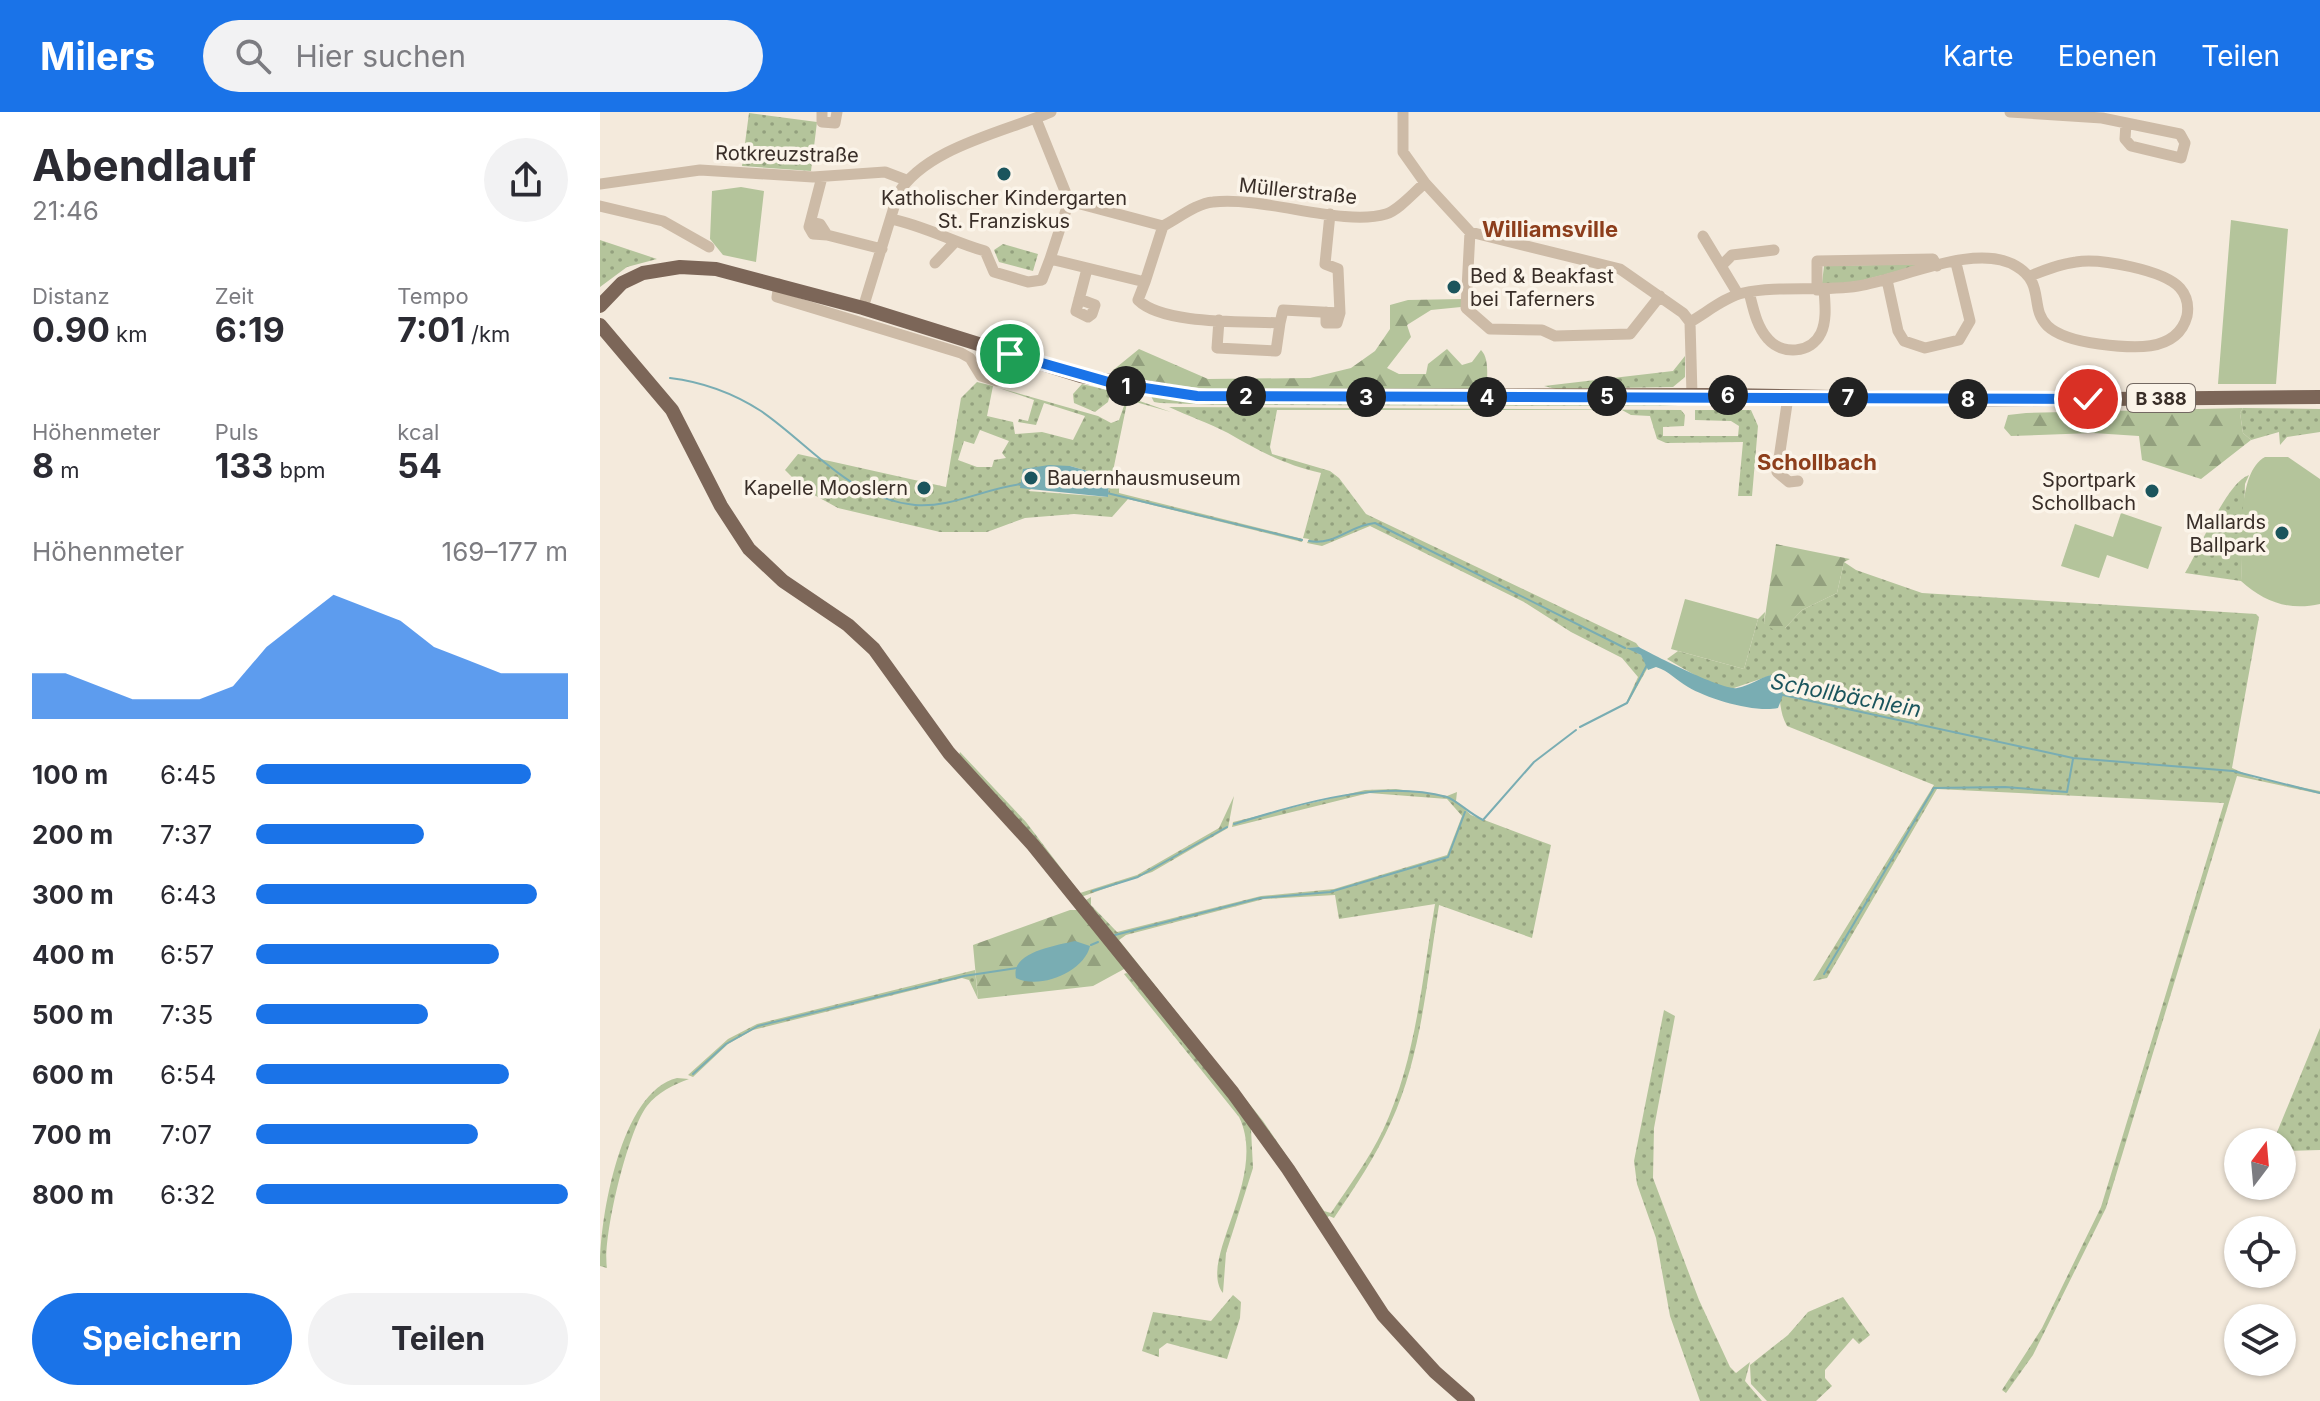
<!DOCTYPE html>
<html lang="de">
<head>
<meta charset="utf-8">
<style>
  :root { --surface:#fff; --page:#f2f2f3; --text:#2b2b33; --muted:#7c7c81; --accent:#1a73e8 }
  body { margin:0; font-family:Inter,sans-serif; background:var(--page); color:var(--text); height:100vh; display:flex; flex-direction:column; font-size:30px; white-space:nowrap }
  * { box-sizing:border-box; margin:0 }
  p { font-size:26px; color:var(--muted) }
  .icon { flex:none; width:44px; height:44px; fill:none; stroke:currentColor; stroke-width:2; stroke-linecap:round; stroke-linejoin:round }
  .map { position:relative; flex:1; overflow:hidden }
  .drawer { display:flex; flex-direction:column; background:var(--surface); width:600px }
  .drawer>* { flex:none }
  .needle { width:52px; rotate:16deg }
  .buttons { position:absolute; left:1624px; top:1016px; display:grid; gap:16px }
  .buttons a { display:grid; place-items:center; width:72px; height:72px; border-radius:50%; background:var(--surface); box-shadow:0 2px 6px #0004; font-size:40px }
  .pin { position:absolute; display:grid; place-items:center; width:68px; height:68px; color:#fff; margin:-34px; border:4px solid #fff; border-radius:50%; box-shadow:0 2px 8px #0007 }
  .km { position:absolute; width:40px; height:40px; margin:-20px; border-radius:50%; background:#222; color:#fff; font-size:22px; line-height:40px; text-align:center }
  .round { display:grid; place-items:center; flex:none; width:84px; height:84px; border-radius:42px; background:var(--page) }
  .summary { display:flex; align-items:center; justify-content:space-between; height:136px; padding:0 32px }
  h1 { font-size:44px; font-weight:700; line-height:60px }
  .figures { display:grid; grid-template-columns:repeat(3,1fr); gap:12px; height:136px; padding:8px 32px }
  .figures div { display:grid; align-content:center }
  .figures b { font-size:34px; font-weight:700 }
  .figures small { font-size:22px; font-weight:400 }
  .figures p { font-size:22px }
  .chart { height:224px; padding:16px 32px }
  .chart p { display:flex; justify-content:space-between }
  .chart svg { width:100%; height:144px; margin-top:8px; fill:var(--accent); opacity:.7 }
  .primary-button { display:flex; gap:16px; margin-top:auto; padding:16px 32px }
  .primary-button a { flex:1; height:92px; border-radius:48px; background:var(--accent); color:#fff; font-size:32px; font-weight:700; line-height:92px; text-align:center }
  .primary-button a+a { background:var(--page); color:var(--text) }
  ul { padding:0 32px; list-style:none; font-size:26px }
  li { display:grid; grid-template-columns:128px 96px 1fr; align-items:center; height:60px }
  li i { height:20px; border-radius:10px; background:var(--accent) }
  header { display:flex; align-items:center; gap:48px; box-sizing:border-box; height:112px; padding:0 40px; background:var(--accent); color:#fff }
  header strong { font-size:38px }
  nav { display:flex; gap:44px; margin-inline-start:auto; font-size:28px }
  .search { width:560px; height:72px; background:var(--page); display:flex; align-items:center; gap:20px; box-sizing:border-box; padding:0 28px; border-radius:44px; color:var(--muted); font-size:30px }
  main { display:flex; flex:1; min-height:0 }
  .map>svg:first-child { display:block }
</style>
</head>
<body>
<header>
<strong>Milers</strong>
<div class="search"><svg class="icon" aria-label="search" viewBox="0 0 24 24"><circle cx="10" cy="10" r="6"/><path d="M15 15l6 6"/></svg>Hier suchen</div>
<nav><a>Karte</a><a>Ebenen</a><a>Teilen</a></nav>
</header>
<main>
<section class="drawer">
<div class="summary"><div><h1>Abendlauf</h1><p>21:46</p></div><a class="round"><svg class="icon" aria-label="share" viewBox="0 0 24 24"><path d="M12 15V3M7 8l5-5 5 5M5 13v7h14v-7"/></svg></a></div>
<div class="figures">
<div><p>Distanz</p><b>0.90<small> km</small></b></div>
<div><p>Zeit</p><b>6:19</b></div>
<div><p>Tempo</p><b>7:01<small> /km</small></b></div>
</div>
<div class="figures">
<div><p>Höhenmeter</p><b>8<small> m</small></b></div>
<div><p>Puls</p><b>133<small> bpm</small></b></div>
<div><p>kcal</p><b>54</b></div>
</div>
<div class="chart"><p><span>Höhenmeter</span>169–177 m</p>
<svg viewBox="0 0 160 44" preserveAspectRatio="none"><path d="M0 44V30L10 30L20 34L30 38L40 38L50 38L60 34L70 22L80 14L90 6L100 10L110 14L120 22L130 26L140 30L150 30L160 30V44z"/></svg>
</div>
<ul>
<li><b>100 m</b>6:45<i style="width:88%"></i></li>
<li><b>200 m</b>7:37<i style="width:54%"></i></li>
<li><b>300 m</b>6:43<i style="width:90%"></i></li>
<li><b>400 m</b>6:57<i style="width:78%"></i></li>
<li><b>500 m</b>7:35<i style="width:55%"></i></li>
<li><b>600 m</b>6:54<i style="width:81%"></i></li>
<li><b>700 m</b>7:07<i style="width:71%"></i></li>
<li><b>800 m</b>6:32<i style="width:100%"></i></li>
</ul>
<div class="primary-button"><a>Speichern</a><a>Teilen</a></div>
</section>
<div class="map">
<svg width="1720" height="1289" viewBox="0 0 1720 1289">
  <defs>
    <pattern id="grass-dots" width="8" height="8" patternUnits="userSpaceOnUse" patternTransform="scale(2)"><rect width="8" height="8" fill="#b4c49b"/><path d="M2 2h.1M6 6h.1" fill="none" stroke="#93a07e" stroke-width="1.8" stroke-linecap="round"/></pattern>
    <pattern id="forest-firs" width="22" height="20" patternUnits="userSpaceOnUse" patternTransform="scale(2)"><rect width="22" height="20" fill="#b4c49b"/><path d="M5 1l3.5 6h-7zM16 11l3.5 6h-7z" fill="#93a07e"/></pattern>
  </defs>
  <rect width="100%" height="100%" fill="#f4eadc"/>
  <path fill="url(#grass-dots)" fill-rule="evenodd" d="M 149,1 L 217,10 L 211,59 L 142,54 Z
    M 0,128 L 57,147 L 27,155 L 0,175 Z
    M 403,132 L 438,142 L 433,159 L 399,150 L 394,138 Z
    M 1325,152 L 1260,169 L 1225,173 L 1222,171 L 1224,154 Z
    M 1085,244 L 1085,265 L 1073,275 L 956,277 L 944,274 L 1073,259 Z
    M 377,270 L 393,274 L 387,304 L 413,310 L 415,322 L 442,320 L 473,328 L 485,304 L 444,291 L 436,313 L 418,310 L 419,307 L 428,309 L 434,288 L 399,276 L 498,304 L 511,311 L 519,308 L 525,291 L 531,286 L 571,300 L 532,289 L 527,291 L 513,359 L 519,364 L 519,381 L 703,427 L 702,430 L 528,387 L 512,405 L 474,402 L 425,406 L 387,420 L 340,420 L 238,396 L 205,378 L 185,358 L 198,342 L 346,375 L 361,286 ZM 380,318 L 409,329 L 402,341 L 406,346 L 394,348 L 392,355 L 377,355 L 358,348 L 364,329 L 374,332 ZM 470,354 L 509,365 L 508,385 L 428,379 Z
    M 482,272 L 511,279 L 508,290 L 495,300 L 474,291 L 473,282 Z
    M 551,284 L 603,289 L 1023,290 L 1078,294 L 626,293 L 560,291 L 554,290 Z
    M 569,295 L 1081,298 L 1085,303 L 1084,314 L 1063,315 L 1063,324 L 1138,324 L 1139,314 L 1131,309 L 1095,308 L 1095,298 L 1151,298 L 1158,314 L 1152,384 L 1138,384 L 1143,330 L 1066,331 L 1057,327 L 1050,304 L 1031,303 L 1022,298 L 677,298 L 670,335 L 672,342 L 730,359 L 739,366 L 766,402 L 1036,531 L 1039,535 L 1028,536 L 1041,543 L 1048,555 L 1028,591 L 981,615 L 1026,591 L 1038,565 L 1022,546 L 971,520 L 924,490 L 770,414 L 722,434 L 707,431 L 709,427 L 703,426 L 721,361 C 685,353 659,339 628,321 C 609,311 588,304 569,295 Z
    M 1643,296 L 1720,297 L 1720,320 L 1687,325 L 1680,333 L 1679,320 L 1651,328 L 1643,321 L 1640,301 Z
    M 1649,363 L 1645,372 L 1641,469 L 1585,461 C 1598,440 1627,370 1649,363 Z
    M 1244,450 L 1256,458 L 1322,481 L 1656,502 L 1659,505 L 1632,656 L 1655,666 L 1720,679 L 1720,682 L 1637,664 L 1506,1096 L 1433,1243 L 1406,1281 L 1402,1278 L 1442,1216 L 1501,1095 L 1624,691 L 1337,677 L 1227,866 L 1213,869 L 1334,673 L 1187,614 C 1177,596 1182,581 1175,562 L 1131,577 L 1105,569 L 1067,547 L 1078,539 L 1144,557 L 1158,507 L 1165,500 L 1164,511 L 1185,516 L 1202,498 L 1237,481 Z
    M 360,640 L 426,710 L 480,781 L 537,763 L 619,716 L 634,684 L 628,716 L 552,760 L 481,785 L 359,643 Z
    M 796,677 L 847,684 L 857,680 L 856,689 L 871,703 L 951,733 L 932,826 L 839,793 C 827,865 822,943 791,1010 C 776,1044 755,1075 734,1106 L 729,1104 L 725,1108 L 486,788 L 491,785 L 491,793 L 517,820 L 661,784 L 734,777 L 847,743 L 862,704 L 847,687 L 769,681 L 632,715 L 633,710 L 765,678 ZM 735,783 L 739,807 L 835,792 C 822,867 816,948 783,1018 C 769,1047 749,1074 731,1101 L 724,1099 L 663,1009 L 519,828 L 526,823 L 664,787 Z
    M 375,858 L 378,887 L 369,868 L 362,866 L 153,918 L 128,932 L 93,965 L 88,963 L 128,927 L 157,912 Z
    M 527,861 L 619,969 L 651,1017 L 653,1056 L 626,1141 L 623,1181 C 597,1148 669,1066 639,1005 L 524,862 Z
    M 1064,898 L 1075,904 L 1054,1016 L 1053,1066 L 1099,1188 L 1130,1255 L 1136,1261 L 1150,1250 L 1145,1269 L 1162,1289 L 1100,1289 L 1070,1204 L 1056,1126 L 1037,1072 L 1034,1049 Z
    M 1720,916 L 1720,1038 L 1682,1039 L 1682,1030 L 1673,1030 Z
    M 77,966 L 89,967 C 73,973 58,980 47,994 C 28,1018 2,1126 7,1156 L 0,1154 C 0,1105 21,979 77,966 Z
    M 633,1183 L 641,1190 L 640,1206 L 627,1247 L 567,1231 L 559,1237 L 559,1245 L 542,1239 L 553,1200 L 611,1209 Z
    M 1243,1185 L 1270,1223 L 1259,1232 L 1253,1226 L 1225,1258 L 1225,1266 L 1232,1274 L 1216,1289 L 1167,1289 L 1151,1272 L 1150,1253 L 1188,1223 L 1208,1200 Z"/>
  <path fill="url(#forest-firs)" d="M 863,187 L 861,195 L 831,198 L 807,213 L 811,225 L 787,256 L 799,262 L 826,262 L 828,252 L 847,237 L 862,253 L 872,250 L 881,238 C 889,246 887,262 887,274 L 880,279 L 608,277 L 557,271 L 512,259 L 539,237 L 608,267 L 710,266 L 751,256 L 775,239 L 790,217 L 790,193 L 808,188 Z
    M 1643,296 L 1640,301 L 1643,321 L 1651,328 L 1601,367 L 1542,348 L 1539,324 L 1493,321 L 1411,324 L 1404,316 L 1408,303 L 1426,301 Z
    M 1176,432 L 1250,447 L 1244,450 L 1237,481 L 1202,498 L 1185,516 L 1174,518 L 1164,511 Z
    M 470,798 L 479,798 L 526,856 L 493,874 L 378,887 L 373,833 Z"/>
  <path fill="#b4c49b" d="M 141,75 L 164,79 L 156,150 L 123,143 L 110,127 L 112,79 Z
    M 1631,108 L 1688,117 L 1676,272 L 1618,272 Z
    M 1665,345 L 1688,345 L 1720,367 L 1720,492 C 1689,499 1664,490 1641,469 C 1643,437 1635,361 1665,345 Z
    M 1521,401 L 1562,415 L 1548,457 L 1507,443 L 1499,466 L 1461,454 L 1475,412 L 1513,425 Z
    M 1085,487 L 1158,507 L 1144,557 L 1071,537 Z"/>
  <path fill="#79adb3" d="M 449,353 L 470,354 L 509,365 L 508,385 L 420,376 L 423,357 Z
    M 1039,535 C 1055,544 1124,579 1137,576 C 1151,574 1162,563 1178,562 L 1183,583 L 1178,596 C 1155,601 1108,587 1088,575 C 1076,568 1069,559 1056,555 L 1048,558 L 1041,543 L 1026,536 Z
    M 475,829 L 490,834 C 484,860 440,878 416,866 C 410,840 455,834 475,829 Z"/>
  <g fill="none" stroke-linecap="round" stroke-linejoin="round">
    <path stroke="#79adb3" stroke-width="2" d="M 70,266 C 103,270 133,281 161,299 C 212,334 248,386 315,393 C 351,396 386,376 422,372
      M 507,381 L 702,428
      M 709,429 C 735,434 750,413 775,411 L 1025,536
      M 1183,583 L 1473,646 L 1633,659 L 1720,681
      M 980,615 L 1027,591 L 1048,551
      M 634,712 C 700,692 778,667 847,685 C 856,688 870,702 883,708 L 934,650 L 976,618
      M 493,779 L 538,765 L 627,715
      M 515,823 L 660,786 L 730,780 L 848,745 L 865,700
      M 491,833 L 498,830
      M 1224,862 L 1334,676 L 1405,675 L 1467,680 L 1473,647
      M 93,962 L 126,932 L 158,914 L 364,864 L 417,856"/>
    <path stroke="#cdbba7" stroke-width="11" d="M 222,0 L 222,10 L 235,11 L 237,0
      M 803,0 L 803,40 L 825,71 L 870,120 L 1020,157 L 1083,201 L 1090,210 L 1092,283
      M 1410,0 L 1502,6 L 1580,22 L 1585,31 L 1581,46 L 1531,34 L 1525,27 L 1526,11
      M 436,7 L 469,89
      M 0,72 L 100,58 L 213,65 L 285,60 L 306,68
      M 469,89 L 563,114 C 577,107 597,91 613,90 C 664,84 743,115 786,102 C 799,98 814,80 825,71
      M 0,94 L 63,109 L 109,135
      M 291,107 C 325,114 353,130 385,139 L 394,160 L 428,170 L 442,168 L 450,147 L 545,170 L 538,188 C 563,213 644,209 680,211 L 683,198 L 740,201 L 738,157 L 725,152 L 730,102
      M 211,110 L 220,112 L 227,123 L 213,122 L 209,115 L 222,65
      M 870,120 L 866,196 L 890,217 L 942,218 L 955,224 L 1030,222 L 1060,184
      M 227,123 L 282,137
      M 1103,124 L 1138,182
      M 450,147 L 469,89
      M 335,151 L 355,130
      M 1122,153 L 1132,143 L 1174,138
      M 1287,168 L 1298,219 L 1304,229 L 1325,236 L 1359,228 L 1370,209 L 1356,151
      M 545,170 L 563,114
      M 179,172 L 177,185 L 361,241 L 370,246 L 381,264 L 397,269 L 410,262 L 410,242
      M 1217,178 L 1217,149 L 1333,147 L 1337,154
      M 1149,180 C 1153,195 1156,214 1168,227 C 1182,243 1211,242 1221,221 C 1227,208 1225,192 1224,177
      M 479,187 L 495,193 L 492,202 L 488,205 L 476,199 L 487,157
      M 263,196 L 298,82 C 325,36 404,20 451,0
      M 726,200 L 726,211 L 737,211 L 740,201
      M 619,208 L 617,236 L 676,239 L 680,211
      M 1090,210 C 1106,201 1125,185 1143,181 C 1180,173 1220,180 1258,174 C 1302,167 1376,130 1416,154 C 1459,179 1405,219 1499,232 C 1529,236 1577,242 1587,204 C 1589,193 1587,184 1580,176 C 1564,158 1500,146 1476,150 C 1460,152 1445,158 1430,164
      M 1188,285 L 1177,360 L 1189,370 L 1198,369"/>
    <path stroke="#7c6658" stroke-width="14" d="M 0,194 L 22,171 L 43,161 L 80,155 L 116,157 L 263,196 L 481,264 L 597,284 L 1126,283 L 1392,288 L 1720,285
      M 0,213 L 72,298 L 121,394 L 149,437 L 183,469 L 248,513 L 274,537 L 349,641 L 433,733 L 633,981 L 688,1057 L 783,1203 L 835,1260 L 868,1289"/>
  </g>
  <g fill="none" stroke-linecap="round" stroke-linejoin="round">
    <g stroke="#fff" stroke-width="16">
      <path id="route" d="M 410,242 L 512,271 L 597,284 L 1488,287"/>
    </g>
    <use href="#route" stroke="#1a73e8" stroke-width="10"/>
  </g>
  <g fill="#1b555d" stroke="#fbf4e9" stroke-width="3">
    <circle cx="404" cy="62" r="8"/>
    <circle cx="854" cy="175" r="8"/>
    <circle cx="431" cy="366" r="8"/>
    <circle cx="324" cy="376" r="8"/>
    <circle cx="1552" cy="379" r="8"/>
    <circle cx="1682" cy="421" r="8"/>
  </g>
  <g text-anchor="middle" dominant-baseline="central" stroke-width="7" stroke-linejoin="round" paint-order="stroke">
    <rect fill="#fbf4e9" stroke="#736962" stroke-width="2" x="1527" y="272" width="68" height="28" rx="6"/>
    <g font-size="18" font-weight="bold" fill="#392e28">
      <text x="1561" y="286">B 388</text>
    </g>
    <g font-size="20" fill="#392e28" stroke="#fbf4e9">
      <text transform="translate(187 42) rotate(1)">Rotkreuzstraße</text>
      <text transform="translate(698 79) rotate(6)">Müllerstraße</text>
    </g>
    <g font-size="20" fill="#392e28" stroke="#fbf4e9" text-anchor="end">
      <text x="404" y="86" text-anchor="middle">Katholischer Kindergarten<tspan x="404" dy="23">St. Franziskus</tspan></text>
      <text x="870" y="164" text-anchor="start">Bed &amp; Beakfast<tspan x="870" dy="23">bei Taferners</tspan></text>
      <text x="447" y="366" text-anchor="start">Bauernhausmuseum</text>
      <text x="1536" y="368">Sportpark<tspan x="1536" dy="23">Schollbach</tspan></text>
      <text x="308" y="376">Kapelle Mooslern</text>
      <text x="1666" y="410">Mallards<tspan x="1666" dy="23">Ballpark</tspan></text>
    </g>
    <g font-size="22" font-weight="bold" fill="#8d3e1c" stroke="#fbf4e9">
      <text x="950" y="117">Williamsville</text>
      <text x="1217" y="350">Schollbach</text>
    </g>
    <g font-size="22" font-style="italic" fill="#1b555d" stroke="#fbf4e9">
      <text transform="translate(1246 583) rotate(11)">Schollbächlein</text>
    </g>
  </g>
</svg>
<div class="buttons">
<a><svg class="needle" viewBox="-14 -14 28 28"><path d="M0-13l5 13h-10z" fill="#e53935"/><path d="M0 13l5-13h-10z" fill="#7c7c81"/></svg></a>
<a><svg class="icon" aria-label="locate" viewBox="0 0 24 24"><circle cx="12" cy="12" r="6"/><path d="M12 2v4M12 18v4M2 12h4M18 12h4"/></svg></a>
<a><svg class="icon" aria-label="layers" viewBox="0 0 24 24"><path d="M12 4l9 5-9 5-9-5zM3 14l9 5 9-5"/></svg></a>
</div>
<div class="pin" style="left:410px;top:242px;background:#1e9e55"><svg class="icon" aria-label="arrive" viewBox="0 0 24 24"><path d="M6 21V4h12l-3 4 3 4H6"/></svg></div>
<div class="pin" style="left:1488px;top:287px;background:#d93025"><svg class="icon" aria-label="check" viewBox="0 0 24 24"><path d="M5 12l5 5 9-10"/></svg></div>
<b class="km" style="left:526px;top:274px">1</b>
<b class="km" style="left:646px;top:284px">2</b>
<b class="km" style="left:766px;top:285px">3</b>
<b class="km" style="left:887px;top:285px">4</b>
<b class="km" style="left:1007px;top:284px">5</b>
<b class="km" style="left:1128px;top:283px">6</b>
<b class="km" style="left:1248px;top:285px">7</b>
<b class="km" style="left:1368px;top:287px">8</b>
</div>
</main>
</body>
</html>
